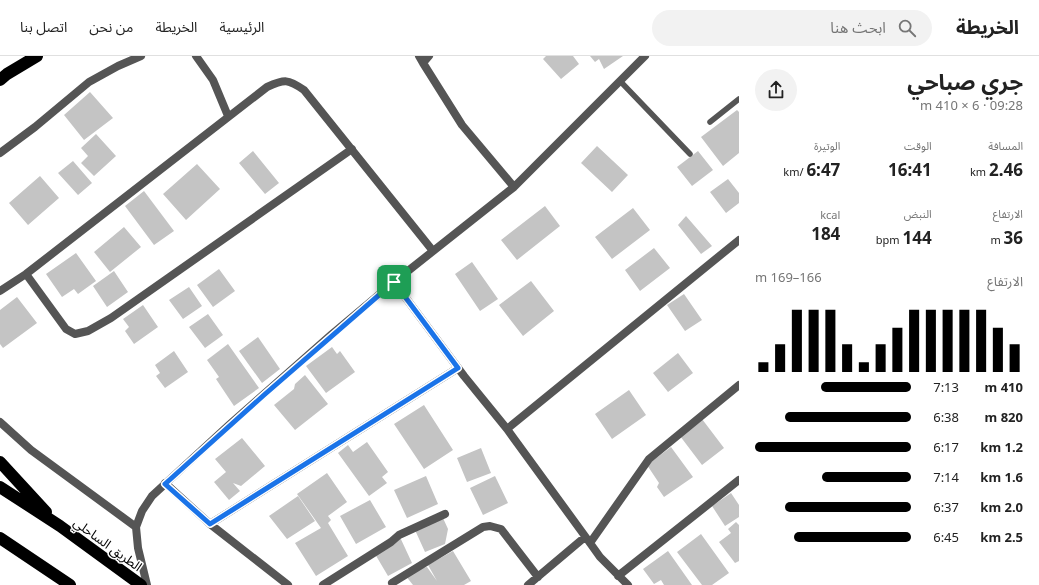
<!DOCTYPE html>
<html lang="ar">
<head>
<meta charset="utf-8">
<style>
  :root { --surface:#fff; --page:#f2f2f2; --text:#222; --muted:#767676; --line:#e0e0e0; --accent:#000 }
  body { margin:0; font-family:"Noto Sans","Noto Sans Arabic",sans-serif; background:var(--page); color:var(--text); direction:rtl; height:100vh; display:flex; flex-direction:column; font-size:15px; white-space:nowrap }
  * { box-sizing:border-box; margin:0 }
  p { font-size:13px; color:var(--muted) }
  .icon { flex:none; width:22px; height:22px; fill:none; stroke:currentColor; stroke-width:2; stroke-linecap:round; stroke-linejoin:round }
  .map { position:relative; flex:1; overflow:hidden; direction:ltr }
  .drawer { display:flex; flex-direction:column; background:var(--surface); width:300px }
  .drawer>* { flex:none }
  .pin { position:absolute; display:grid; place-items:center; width:34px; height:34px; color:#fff; margin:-17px; border-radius:8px; box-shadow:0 2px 6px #0006 }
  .round { display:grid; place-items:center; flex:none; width:42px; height:42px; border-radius:21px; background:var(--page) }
  .summary { display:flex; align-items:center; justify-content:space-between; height:68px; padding:0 16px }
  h1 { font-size:22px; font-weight:700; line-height:30px }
  .figures { display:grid; grid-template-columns:repeat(3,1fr); gap:6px; height:68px; padding:4px 16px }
  .figures div { display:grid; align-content:center }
  .figures b { font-size:17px; font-weight:700 }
  .figures small { font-size:11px; font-weight:400 }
  .figures p { font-size:11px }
  .chart { height:112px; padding:8px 16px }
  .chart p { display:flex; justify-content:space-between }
  .chart svg { width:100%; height:72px; margin-top:4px; stroke:var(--accent); stroke-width:6 }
  ul { padding:0 16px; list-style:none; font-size:13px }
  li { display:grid; grid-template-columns:64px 48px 1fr; align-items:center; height:30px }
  li i { height:10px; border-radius:5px; background:var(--accent) }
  header { display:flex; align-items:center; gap:24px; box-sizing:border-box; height:56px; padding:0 20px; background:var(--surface); border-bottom:1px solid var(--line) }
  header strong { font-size:19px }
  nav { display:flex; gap:22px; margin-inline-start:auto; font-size:14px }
  .search { width:280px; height:36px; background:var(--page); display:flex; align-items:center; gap:10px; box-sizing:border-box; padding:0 14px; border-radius:22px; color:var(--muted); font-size:15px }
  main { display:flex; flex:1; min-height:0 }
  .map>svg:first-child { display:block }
</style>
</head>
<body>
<header>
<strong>الخريطة</strong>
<div class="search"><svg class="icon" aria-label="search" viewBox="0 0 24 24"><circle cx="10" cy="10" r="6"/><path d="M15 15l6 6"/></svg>ابحث هنا</div>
<nav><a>الرئيسية</a><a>الخريطة</a><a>من نحن</a><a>اتصل بنا</a></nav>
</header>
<main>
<section class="drawer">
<div class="summary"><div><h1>جري صباحي</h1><p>09:28 · 6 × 410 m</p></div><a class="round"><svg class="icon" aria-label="share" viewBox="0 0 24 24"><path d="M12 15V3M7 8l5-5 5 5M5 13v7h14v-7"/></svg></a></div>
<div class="figures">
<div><p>المسافة</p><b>2.46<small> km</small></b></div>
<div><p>الوقت</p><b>16:41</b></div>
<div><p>الوتيرة</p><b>6:47<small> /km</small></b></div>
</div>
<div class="figures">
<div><p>الارتفاع</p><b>36<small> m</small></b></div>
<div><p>النبض</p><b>144<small> bpm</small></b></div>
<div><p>kcal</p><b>184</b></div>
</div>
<div class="chart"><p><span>الارتفاع</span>166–169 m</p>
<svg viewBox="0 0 160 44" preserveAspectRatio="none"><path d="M5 44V38M15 44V27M25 44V6M35 44V6M45 44V6M55 44V27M65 44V38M75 44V27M85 44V17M95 44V6M105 44V6M115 44V6M125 44V6M135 44V6M145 44V17M155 44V27"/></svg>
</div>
<ul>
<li><b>410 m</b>7:13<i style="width:58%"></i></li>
<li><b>820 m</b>6:38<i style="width:81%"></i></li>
<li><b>1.2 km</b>6:17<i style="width:100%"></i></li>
<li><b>1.6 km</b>7:14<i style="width:57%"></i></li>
<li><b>2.0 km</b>6:37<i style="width:81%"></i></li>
<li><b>2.5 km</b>6:45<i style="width:75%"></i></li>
</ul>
</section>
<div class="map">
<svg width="739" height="529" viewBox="0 0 739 529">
  <rect width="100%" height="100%" fill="#fff"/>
  <path fill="#c4c4c4" d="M 546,0 L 573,0 L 579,8 L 561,23 L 543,3 Z
    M 590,0 L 623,0 L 604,13 L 599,3 L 595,6 Z
    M 90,36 L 113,62 L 84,84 L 64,59 Z
    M 737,54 L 739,56 L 739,97 L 723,110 L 701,81 Z
    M 96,78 L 116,100 L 94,120 L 81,107 L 88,100 L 81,92 Z
    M 597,90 L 628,119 L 612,136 L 581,107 Z
    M 253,95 L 279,127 L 265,138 L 239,107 Z
    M 698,95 L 713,114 L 692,130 L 677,111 Z
    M 73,105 L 92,127 L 78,139 L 58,117 Z
    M 197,108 L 220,133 L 186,164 L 163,138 Z
    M 40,120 L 59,142 L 28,169 L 9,147 Z
    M 728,123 L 739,137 L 739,147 L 726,157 L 710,136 Z
    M 144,135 L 174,175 L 154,189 L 125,150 Z
    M 545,150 L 560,170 L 517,204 L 501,184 Z
    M 633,152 L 650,174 L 612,203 L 595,181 Z
    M 686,160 L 712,190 L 701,198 L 678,169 Z
    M 124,171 L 141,191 L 110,216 L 94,196 Z
    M 654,192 L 670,212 L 640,235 L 625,214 Z
    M 76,197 L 96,225 L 78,238 L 74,233 L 62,241 L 46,218 Z
    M 472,206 L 498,243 L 480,255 L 455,218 Z
    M 219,213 L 235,235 L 213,251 L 197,229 Z
    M 114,215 L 128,236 L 107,251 L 93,230 Z
    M 531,225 L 554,255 L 523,280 L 499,249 Z
    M 189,231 L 202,250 L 183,263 L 169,244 Z
    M 684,238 L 702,264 L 685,275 L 667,249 Z
    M 17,241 L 37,267 L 3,292 L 0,288 L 0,254 Z
    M 143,249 L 158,271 L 134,288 L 125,275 L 129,271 L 123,263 Z
    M 208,258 L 223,279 L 205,292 L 189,271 Z
    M 258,281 L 280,313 L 262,327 L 239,295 Z
    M 228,288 L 259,332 L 234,350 L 216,323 L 219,321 L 207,304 Z
    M 332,291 L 337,298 L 340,295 L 355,316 L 326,337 L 306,310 Z
    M 174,295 L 188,316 L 165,332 L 156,320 L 160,317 L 155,309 Z
    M 678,297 L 693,317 L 668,336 L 653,317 Z
    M 305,319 L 328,348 L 295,374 L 274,349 L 294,333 L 295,328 Z
    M 629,334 L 646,359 L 612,383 L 595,358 Z
    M 424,349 L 453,394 L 424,413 L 394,368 Z
    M 702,363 L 724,392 L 702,409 L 680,380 Z
    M 242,382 L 265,410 L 241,430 L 233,427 L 240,435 L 229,444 L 214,426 L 226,416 L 215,403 Z
    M 367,386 L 388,416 L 382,421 L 387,427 L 369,440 L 338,397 L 348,389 L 353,396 Z
    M 671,391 L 693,421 L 664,441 L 657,431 L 659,427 L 647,409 Z
    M 481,392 L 491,417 L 467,426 L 457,402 Z
    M 327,417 L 347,446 L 328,460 L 331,464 L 328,467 L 348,500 L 316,520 L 295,487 L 321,472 L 297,438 Z
    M 426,420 L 438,448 L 407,462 L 394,434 Z
    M 495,420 L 508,447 L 483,459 L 470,432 Z
    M 731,437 L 739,449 L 739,461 L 725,470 L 712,450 Z
    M 298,440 L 315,465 L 287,483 L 269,460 Z
    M 370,444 L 386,471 L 356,488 L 340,460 Z
    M 443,462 L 448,473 L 445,488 L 425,496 L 415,474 Z
    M 736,466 L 739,469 L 739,505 L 735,507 L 719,486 L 731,477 L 728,473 Z
    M 701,478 L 729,517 L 712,529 L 702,529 L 677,496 Z
    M 399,479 L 412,507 L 388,520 L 375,498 Z
    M 453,495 L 471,525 L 464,529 L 413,529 L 405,519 L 412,514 L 427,511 L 437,525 L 428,509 Z
    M 668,495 L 692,529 L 664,529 L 661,524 L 654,528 L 643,513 Z"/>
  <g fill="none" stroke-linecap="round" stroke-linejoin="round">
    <path stroke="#555" stroke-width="5.5" d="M 620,25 L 690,98
      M 710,66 L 739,43"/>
    <path stroke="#555" stroke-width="8" d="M 196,0 L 213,24 L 228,60
      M 419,0 L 423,7
      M 429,0 L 423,7 L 462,69 L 514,131
      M 0,97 L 35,71 L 89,26 L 118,10 L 141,0
      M 26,218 L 66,273 L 75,278 L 88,275 L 111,262 L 352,93
      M 394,226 L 464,320 L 507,373 L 590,487 L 600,501 L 628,529
      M 0,235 L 26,218 L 267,31 C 285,23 288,23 304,34 L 433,195
      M 0,366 L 31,394 L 136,471
      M 507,373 L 739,184
      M 165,427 L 210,468 L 288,529
      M 210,468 L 458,312
      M 590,487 L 649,403 L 739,329
      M 618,520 L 739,424
      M 392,527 L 483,471 L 490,470 L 501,473 L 538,521
      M 147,529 L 138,492 L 136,471 L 142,455 L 152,440 L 229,369 L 332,278 L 394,226 L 514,131 L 645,0
      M 323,529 L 391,486 L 399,479 L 445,458
      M 528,529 L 585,481"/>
    <path stroke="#000" stroke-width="12" d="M 0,24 L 7,18 L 37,0
      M 0,406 L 46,456
      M 0,431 L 60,470 L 141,529
      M 0,482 L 70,529"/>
  </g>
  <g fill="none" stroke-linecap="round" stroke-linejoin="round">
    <g stroke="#fff" stroke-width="8">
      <path id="route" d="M 394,226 L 458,312 L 210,468 L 165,428 L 264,339 Z"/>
    </g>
    <use href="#route" stroke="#1a73e8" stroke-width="5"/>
  </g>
  <g text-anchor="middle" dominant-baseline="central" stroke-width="3" stroke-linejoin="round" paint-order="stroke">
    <g font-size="13" fill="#000" stroke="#fff">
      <text transform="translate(108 488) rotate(36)">الطريق الساحلي</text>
    </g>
  </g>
</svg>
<div class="pin" style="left:394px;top:226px;background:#1e9e55"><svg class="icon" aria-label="arrive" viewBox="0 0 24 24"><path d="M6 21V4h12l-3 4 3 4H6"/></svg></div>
</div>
</main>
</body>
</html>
